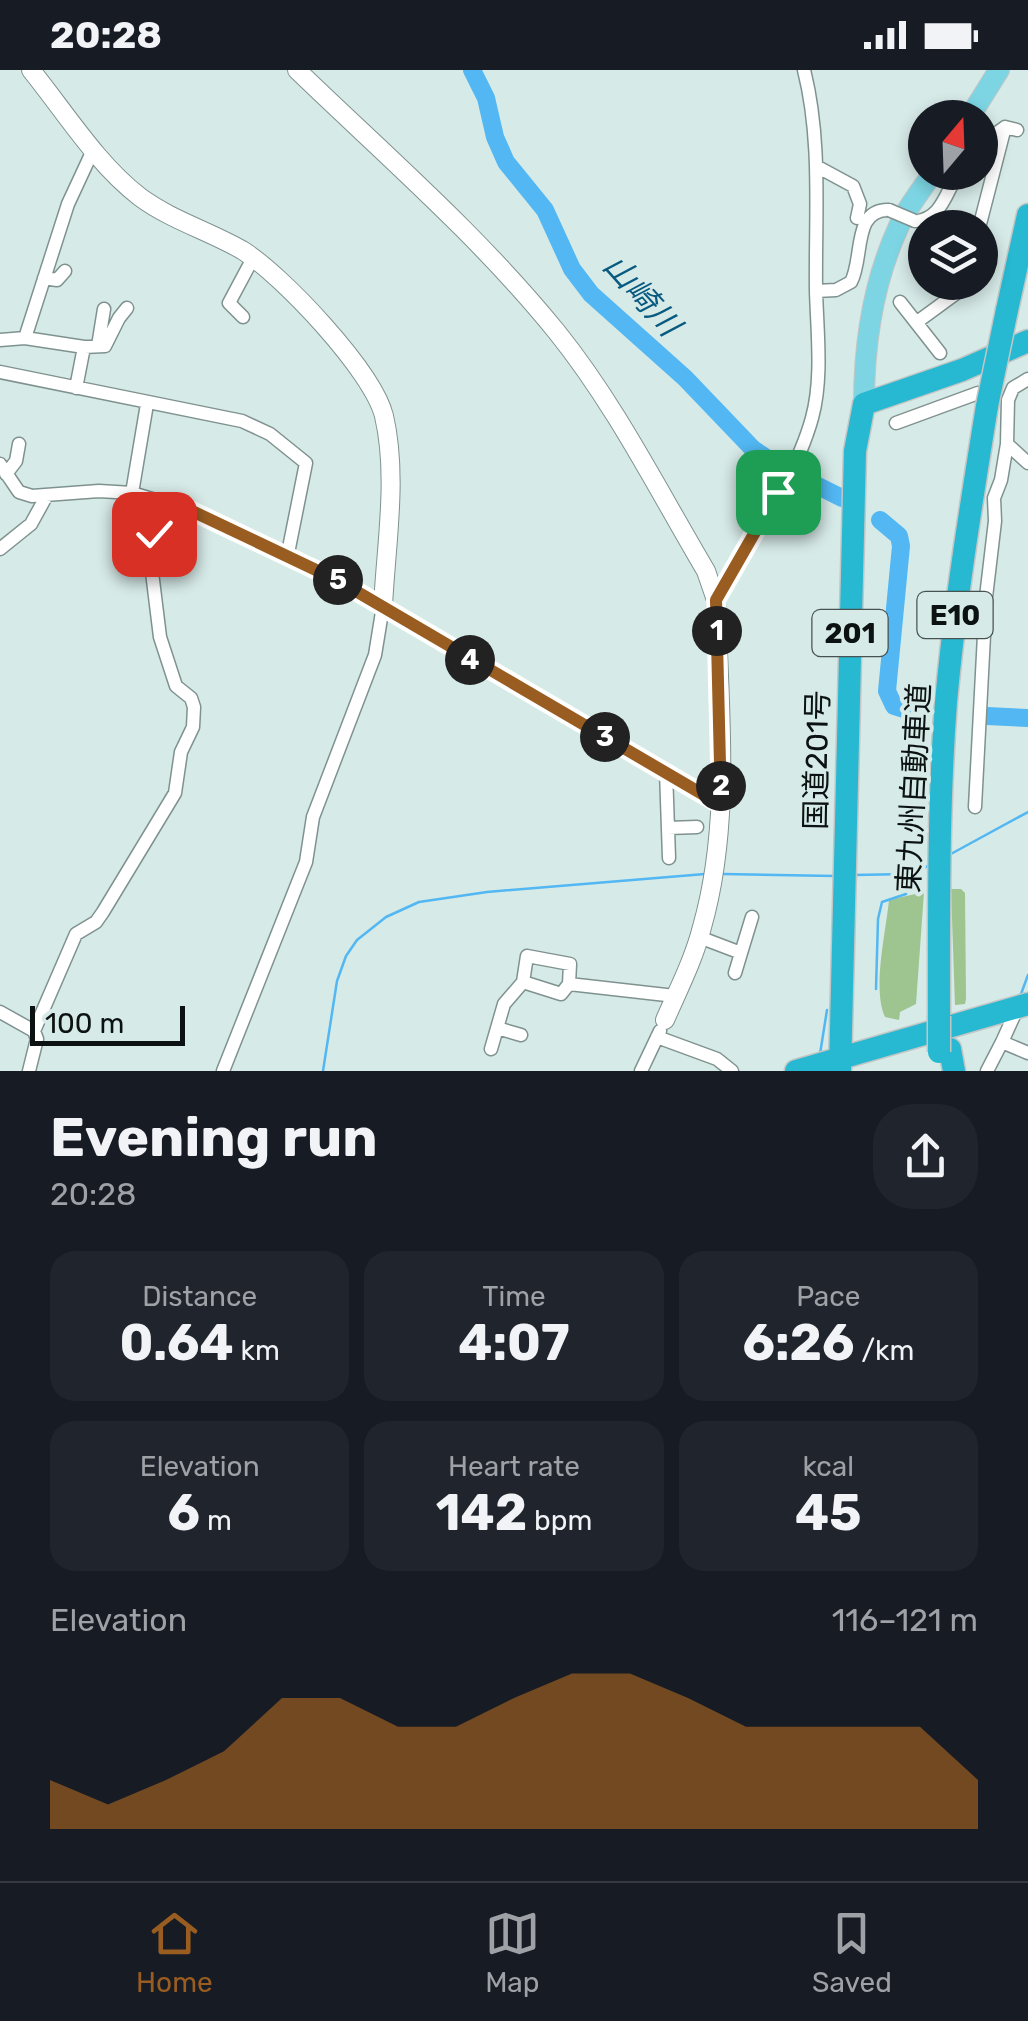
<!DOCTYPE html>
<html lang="en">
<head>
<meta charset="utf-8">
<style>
  :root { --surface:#171b24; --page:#20242c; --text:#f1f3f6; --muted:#9ea1a6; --line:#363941; --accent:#9a5d21 }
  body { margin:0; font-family:Rubik,"Noto Sans JP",sans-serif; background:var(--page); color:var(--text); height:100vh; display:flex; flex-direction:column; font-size:38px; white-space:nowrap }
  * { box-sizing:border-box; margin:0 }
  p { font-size:32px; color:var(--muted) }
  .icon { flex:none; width:55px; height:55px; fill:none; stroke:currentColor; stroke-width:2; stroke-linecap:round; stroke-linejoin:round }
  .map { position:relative; height:1001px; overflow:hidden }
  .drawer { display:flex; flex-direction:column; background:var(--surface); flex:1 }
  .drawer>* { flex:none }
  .needle { width:65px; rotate:19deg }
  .buttons { position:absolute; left:908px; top:30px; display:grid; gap:20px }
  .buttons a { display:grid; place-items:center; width:90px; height:90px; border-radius:50%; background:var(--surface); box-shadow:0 5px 15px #0003; font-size:50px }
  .scale { position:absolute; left:30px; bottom:25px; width:155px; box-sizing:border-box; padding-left:10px; border:5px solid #0b1211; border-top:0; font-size:28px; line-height:35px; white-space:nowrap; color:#0b1211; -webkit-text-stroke:8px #d6eae7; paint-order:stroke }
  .pin { position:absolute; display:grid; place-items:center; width:85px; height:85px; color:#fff; margin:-42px; border-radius:20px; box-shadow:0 5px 15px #0006 }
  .km { position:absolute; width:50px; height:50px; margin:-25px; border-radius:50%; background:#222; color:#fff; font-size:28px; line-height:50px; text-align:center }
  .round { display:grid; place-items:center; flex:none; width:105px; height:105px; border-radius:40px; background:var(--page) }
  .headline { display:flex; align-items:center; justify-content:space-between; height:170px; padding:0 50px }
  h1 { font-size:55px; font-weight:700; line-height:75px }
  .stats { display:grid; grid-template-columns:repeat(3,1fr); gap:15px; height:170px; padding:10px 50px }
  .stats div { display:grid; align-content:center; border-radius:25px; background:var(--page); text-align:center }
  .stats b { font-size:50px; font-weight:700 }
  .stats small { font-size:28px; font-weight:400 }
  .stats p { font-size:28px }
  .chart { height:280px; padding:20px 50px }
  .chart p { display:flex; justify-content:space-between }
  .chart svg { width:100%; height:180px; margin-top:10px; fill:var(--accent); opacity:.7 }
  .status { display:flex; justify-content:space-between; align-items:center; height:70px; padding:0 50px; background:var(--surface); direction:ltr }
  .status svg { height:28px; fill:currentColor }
  .tabs { display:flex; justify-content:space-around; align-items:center; height:140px; border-top:2px solid var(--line); background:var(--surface); font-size:28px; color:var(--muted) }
  .tabs a { display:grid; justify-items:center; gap:5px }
  .tabs .current { color:var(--accent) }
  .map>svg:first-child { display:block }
</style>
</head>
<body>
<div class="status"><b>20:28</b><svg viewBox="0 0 49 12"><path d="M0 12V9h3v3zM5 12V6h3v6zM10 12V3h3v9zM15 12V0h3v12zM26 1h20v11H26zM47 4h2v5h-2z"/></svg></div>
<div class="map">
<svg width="1028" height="1001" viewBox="0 0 1028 1001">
  <rect width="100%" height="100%" fill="#d6eae7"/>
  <path fill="#9ec48f" d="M 951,819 L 961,819 L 965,823 L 966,929 L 965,934 L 955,935 Z
    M 924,822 L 916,934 L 900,942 L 899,950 L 885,947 C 872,919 886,862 889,830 Z"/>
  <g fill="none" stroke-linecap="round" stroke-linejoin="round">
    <path stroke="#52b7f2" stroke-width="2.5" d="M 949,785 L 1028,742
      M 723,804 L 835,806
      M 853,805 L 909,804 L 928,796
      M 876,919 L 878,849 L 882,832 L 906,824
      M 1021,924 L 1028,905
      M 820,984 L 827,940
      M 323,1001 L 337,911 L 346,886 L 357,870 L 386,847 L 419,832 L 487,822 L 705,804"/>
    <path stroke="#52b7f2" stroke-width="18" d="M 472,0 L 486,28 L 495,67 L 506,92 L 545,140 L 572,199 L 591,224 L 685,308 L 753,379 L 780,397 L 842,428
      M 880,450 L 899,466 L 901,476 L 887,621 L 894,636 L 910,641
      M 987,646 L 1028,648"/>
    <g stroke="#7f928f" stroke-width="15">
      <path id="street" d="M 980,75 L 1005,57
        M 816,96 L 853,116 L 860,134 L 857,148
        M 915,151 C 942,150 946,121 959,102
        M 979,158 L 1005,57 L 1017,60
        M 44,208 L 57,210 L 65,201
        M 816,221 L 836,220 L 851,212 C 864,188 852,139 889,140
        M 900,232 L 940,283
        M 243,247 L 229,233 L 253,188
        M 917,252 L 958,222 L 965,212
        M 25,268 L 84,277 L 76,318
        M 0,270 L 25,268 L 68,134 L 94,78
        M 98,276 L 104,239
        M 84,277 L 105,276 L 119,248 L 127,238
        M 0,302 L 242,351 L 270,364 L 306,393 L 287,488
        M 896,353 L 978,323 L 992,325
        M 1007,374 L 1028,393
        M 0,394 L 19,422 L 32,426 L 99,421 L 132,423 L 192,441 L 337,510 L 721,735
        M 6,404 L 16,391 L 19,374
        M 132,423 L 147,334
        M 0,479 L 31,454 L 47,425
        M 716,530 C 748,474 795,410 812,348 C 823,308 817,261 816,220 C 815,147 822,71 804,0
        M 666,701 L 669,788
        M 975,737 L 986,527 L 995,451 L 994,428 L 1001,410 L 1007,374 L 1008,330 L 1013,318 L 1028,309
        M 668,758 L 697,757
        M 699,867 L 741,883 L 752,847
        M 735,903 L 741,883
        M 569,914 L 561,924 L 523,912 L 527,886 L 570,894 L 569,914 L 675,926
        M 1017,939 L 1002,972 L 1028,983
        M 0,942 L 34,961 L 37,969 L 29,1001
        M 497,958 L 521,965
        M 34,961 L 76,864 L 96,852 L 103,842 L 175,723 L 181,682 L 193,657 L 194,637 L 191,628 L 176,616 L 160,567 L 150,486 L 165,432
        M 657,967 L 717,989 L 732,1001
        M 491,979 L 504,934 L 523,912
        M 223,1001 L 306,792 L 313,747 L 375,585 L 383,536
        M 641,1001 L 660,961
        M 987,1001 L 1002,972"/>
    </g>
    <g stroke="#7f928f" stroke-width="20">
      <path id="secondary" d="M 31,0 C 65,42 97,94 140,127 C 171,150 209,161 242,180 C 281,204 373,301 384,346 C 398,406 386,475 383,536
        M 297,0 C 385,85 479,166 556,261 C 615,334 658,420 706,501 L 716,530 C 719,638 732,752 702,857 C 694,889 678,920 665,950"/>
    </g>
    <g stroke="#c4c6c6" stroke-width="22">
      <path id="primary" d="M 969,48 L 999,0
        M 864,334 C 864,274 873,212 899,156 C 907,137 922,120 933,102"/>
    </g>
    <g stroke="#c4c6c6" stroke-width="25">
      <path id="highway" d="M 1007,240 L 1028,145
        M 864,334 L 962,300 L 1028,271
        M 939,946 C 939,841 938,737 946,632 C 955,533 971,435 987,336
        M 950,979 L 954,1001
        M 796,1001 L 1028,934
        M 840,1001 L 855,381 L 864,334"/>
    </g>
    <use href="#street" stroke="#fff" stroke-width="12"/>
    <use href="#secondary" stroke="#fff" stroke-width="18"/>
    <use href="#primary" stroke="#7dd5e3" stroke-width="20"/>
    <use href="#highway" stroke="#26b9d1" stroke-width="22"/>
    <g stroke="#7f928f" stroke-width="15" stroke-linecap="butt">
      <path id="street-bridge" d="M 889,140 L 915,151"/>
    </g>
    <g stroke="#c4c6c6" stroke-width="25" stroke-linecap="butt">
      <path id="highway-bridge" d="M 987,336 L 1007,240
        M 939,946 L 939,982"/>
    </g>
    <use href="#street-bridge" stroke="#fff" stroke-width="12"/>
    <use href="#highway-bridge" stroke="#26b9d1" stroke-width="22"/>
  </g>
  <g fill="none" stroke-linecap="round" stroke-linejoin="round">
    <g stroke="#fff" stroke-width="20">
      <path id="route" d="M 154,464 L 165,432 L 192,441 L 337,510 L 721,735 L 716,530 L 778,422"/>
    </g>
    <use href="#route" stroke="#9a5d21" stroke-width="12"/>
  </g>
  <g text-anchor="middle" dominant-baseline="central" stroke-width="8" stroke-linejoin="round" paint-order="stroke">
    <g fill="#d6eae7" stroke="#485351" stroke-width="2.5">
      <rect x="917.5" y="522" width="75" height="46" rx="8"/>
      <rect x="812.5" y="540" width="75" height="46" rx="8"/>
    </g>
    <g font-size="28" font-weight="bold" fill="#0b1211">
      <text x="955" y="545">E10</text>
      <text x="850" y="563">201</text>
    </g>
    <g font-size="30" fill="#0b1211" stroke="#d6eae7">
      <text transform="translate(817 690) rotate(-89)">国道201号</text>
      <text transform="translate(914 718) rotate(-87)">東九州自動車道</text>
    </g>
    <g font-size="32" font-style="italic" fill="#095a80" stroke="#d6eae7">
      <text transform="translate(642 225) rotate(48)">山崎川</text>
    </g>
  </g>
</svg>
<div class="buttons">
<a><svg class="needle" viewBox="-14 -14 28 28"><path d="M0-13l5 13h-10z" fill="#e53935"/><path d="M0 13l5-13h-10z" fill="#9ea1a6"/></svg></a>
<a><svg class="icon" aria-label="layers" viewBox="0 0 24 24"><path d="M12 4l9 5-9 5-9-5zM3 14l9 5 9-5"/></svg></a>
</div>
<div class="scale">100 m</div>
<div class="pin" style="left:778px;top:422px;background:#1e9e55"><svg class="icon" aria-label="arrive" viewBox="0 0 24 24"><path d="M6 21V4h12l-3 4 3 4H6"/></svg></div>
<div class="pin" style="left:154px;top:464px;background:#d93025"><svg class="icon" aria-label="check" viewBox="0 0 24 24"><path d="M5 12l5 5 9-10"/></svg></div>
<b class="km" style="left:717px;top:561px">1</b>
<b class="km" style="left:721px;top:716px">2</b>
<b class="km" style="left:605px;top:667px">3</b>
<b class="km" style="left:470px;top:590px">4</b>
<b class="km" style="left:338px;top:510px">5</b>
</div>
<section class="drawer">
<div class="headline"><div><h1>Evening run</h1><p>20:28</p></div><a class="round"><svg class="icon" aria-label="share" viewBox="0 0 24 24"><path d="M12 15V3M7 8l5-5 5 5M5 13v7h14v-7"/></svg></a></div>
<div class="stats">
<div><p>Distance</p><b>0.64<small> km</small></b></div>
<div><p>Time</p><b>4:07</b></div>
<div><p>Pace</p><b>6:26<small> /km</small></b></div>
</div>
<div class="stats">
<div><p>Elevation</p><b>6<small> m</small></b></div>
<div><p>Heart rate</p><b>142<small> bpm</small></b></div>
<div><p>kcal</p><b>45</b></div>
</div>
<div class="chart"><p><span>Elevation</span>116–121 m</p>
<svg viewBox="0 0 160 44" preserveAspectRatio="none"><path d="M0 44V32L10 38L20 32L30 25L40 12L50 12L60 19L70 19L80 12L90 6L100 6L110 12L120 19L130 19L140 19L150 19L160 32V44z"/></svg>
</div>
</section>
<nav class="tabs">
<a class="current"><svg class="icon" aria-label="home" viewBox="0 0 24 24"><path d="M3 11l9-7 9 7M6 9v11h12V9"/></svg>Home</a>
<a><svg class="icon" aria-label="map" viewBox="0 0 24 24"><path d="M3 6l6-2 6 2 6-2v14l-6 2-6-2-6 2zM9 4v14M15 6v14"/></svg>Map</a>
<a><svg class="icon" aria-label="saved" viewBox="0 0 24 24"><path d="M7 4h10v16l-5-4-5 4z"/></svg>Saved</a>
</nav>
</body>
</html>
